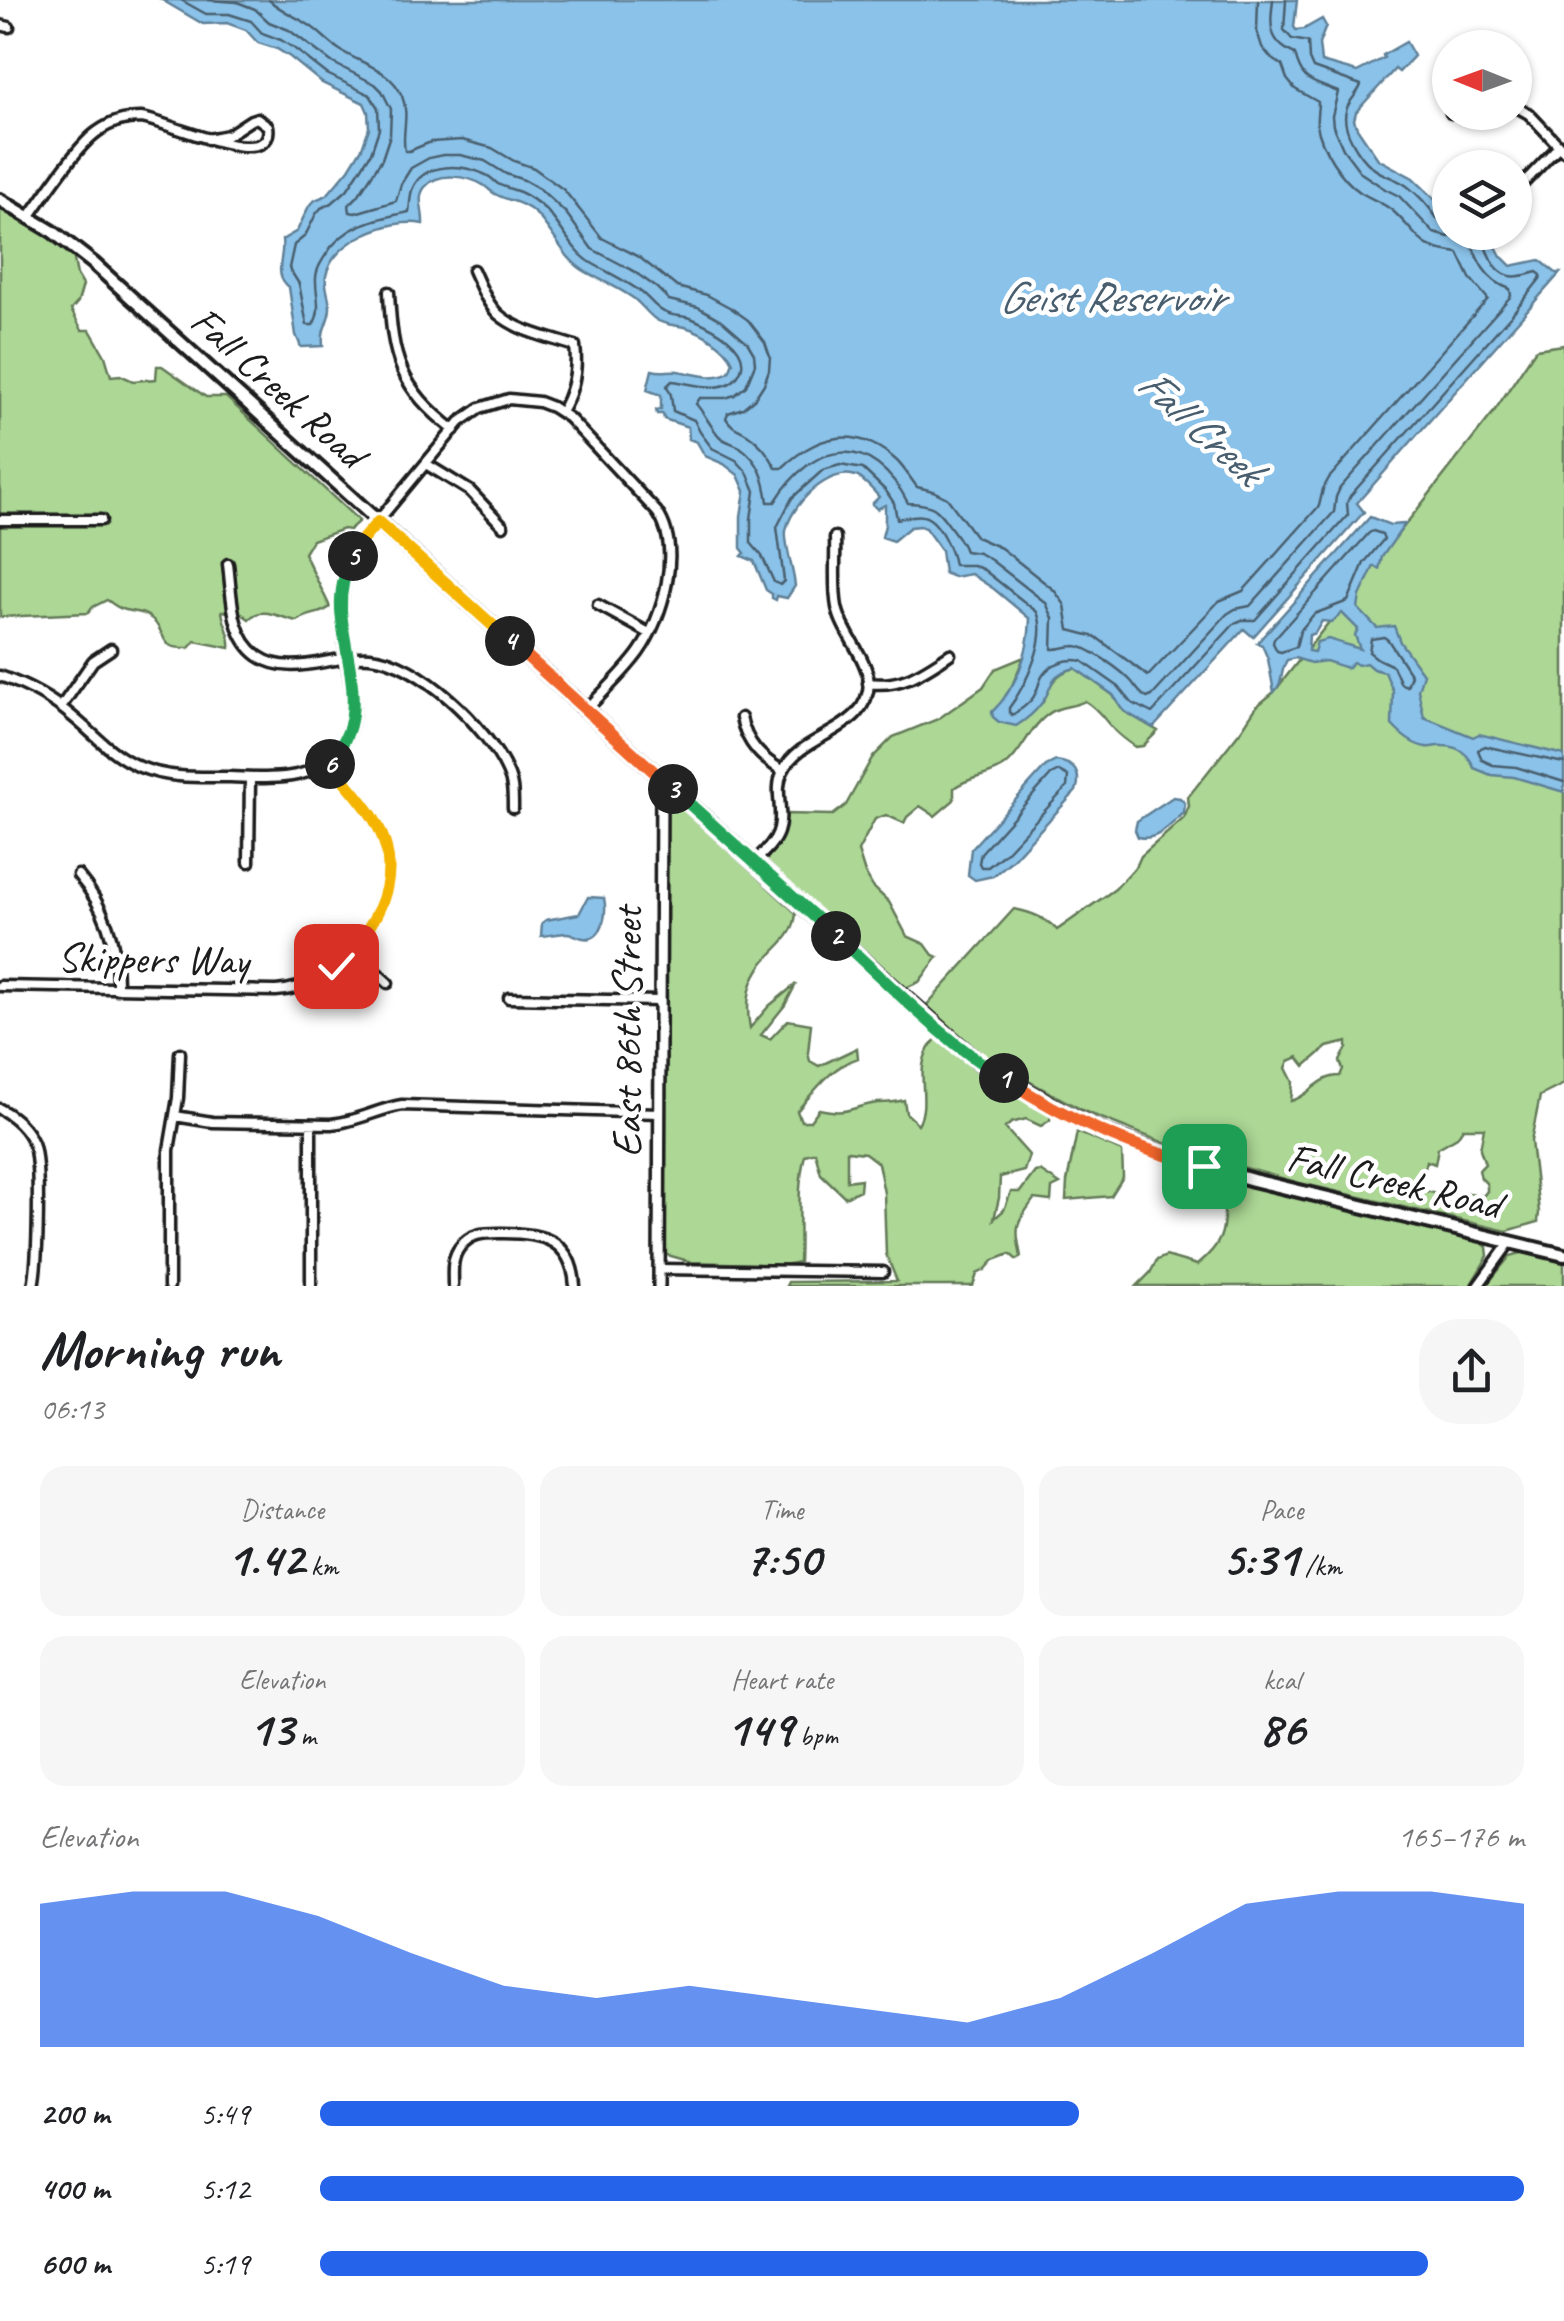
<!DOCTYPE html>
<html lang="en">
<head>
<meta charset="utf-8">
<style>
  :root { --surface:#fff; --page:#f6f6f6; --text:#202124; --muted:#757577; --accent:#2563eb }
  body { margin:0; font-family:Caveat,sans-serif; background:var(--page); color:var(--text); height:100vh; display:flex; flex-direction:column; font-size:38px; white-space:nowrap }
  * { box-sizing:border-box; margin:0 }
  p { font-size:32px; color:var(--muted) }
  .icon { flex:none; width:55px; height:55px; fill:none; stroke:currentColor; stroke-width:2; stroke-linecap:round; stroke-linejoin:round }
  .map { position:relative; height:1286px; overflow:hidden }
  .sheet { display:flex; flex-direction:column; background:var(--surface); flex:1 }
  .sheet>* { flex:none }
  .needle { width:65px; rotate:271deg }
  .controls { position:absolute; left:1432px; top:30px; display:grid; gap:20px }
  .controls a { display:grid; place-items:center; width:100px; height:100px; border-radius:50%; background:var(--surface); box-shadow:0 2px 8px #0004; font-size:50px }
  .pin { position:absolute; display:grid; place-items:center; width:85px; height:85px; color:#fff; margin:-42px; border-radius:20px; box-shadow:0 5px 15px #0006 }
  .km { position:absolute; width:50px; height:50px; margin:-25px; border-radius:50%; background:#222; color:#fff; font-size:28px; line-height:50px; text-align:center }
  .round { display:grid; place-items:center; flex:none; width:105px; height:105px; border-radius:40px; background:var(--page) }
  .summary { display:flex; align-items:center; justify-content:space-between; height:170px; padding:0 40px }
  h1 { font-size:55px; font-weight:700; line-height:75px }
  .metrics { display:grid; grid-template-columns:repeat(3,1fr); gap:15px; height:170px; padding:10px 40px }
  .metrics div { display:grid; align-content:center; border-radius:25px; background:var(--page); text-align:center }
  .metrics b { font-size:50px; font-weight:700 }
  .metrics small { font-size:28px; font-weight:400 }
  .metrics p { font-size:28px }
  .chart { height:280px; padding:20px 40px }
  .chart p { display:flex; justify-content:space-between }
  .chart svg { width:100%; height:180px; margin-top:10px; fill:var(--accent); opacity:.7 }
  ul { padding:0 40px; list-style:none; font-size:32px }
  li { display:grid; grid-template-columns:160px 120px 1fr; align-items:center; height:75px }
  li i { height:25px; border-radius:12px; background:var(--accent) }
  .map>svg:first-child { display:block }
</style>
</head>
<body>
<div class="map">
<svg width="1564" height="1286" viewBox="0 0 1564 1286">
  <rect width="100%" height="100%" fill="#fff"/>
  <filter id="ink" filterUnits="userSpaceOnUse"><feTurbulence type="fractalNoise" baseFrequency=".01" numOctaves="2"/><feDisplacementMap in="SourceGraphic" scale="20" xChannelSelector="R" yChannelSelector="G"/><feConvolveMatrix kernelMatrix="1 2 1 2 8 2 1 2 1" color-interpolation-filters="sRGB"/></filter>
  <g filter="url(#ink)">
    <path fill="#acd795" stroke="#647a58" stroke-width="2.5" fill-rule="evenodd" d="M 0,209 L 47,235 L 73,255 L 77,275 L 83,285 L 78,302 L 71,310 L 82,330 L 90,330 L 105,356 L 111,376 L 120,375 L 133,381 L 156,379 L 157,366 L 162,366 L 206,397 L 226,397 L 359,521 L 349,530 L 343,529 L 312,540 L 304,553 L 330,607 C 321,615 307,613 297,621 C 280,618 262,605 249,619 L 242,614 L 222,611 C 223,624 232,635 230,648 L 195,641 L 189,648 C 158,649 169,638 153,620 C 143,610 133,613 122,609 C 116,607 112,603 107,600 L 93,607 L 88,613 L 0,617 Z
      M 1564,345 L 1564,1084 L 1540,1096 L 1531,1141 L 1539,1212 L 1538,1222 L 1507,1231 L 1300,1183 L 1187,1152 L 1086,1112 L 971,1050 L 924,1008 L 1014,909 C 1031,912 1046,918 1057,930 L 1115,889 L 1137,865 L 1141,856 L 1184,818 L 1189,806 L 1188,797 L 1242,729 L 1257,706 L 1274,692 L 1493,413 L 1536,349 ZM 1347,1042 L 1347,1048 L 1340,1061 L 1343,1069 L 1340,1076 C 1318,1076 1310,1096 1291,1101 L 1293,1082 L 1286,1068 L 1289,1061 L 1298,1057 L 1305,1066 L 1327,1047 ZM 1463,1128 L 1484,1128 L 1480,1149 L 1485,1164 L 1479,1170 L 1481,1178 L 1487,1184 L 1487,1191 L 1483,1196 C 1469,1192 1461,1190 1454,1203 C 1447,1201 1443,1196 1437,1194 C 1426,1190 1420,1193 1413,1184 L 1423,1175 L 1427,1161 L 1435,1164 L 1438,1148 L 1457,1137 Z
      M 1024,657 L 1011,688 L 1006,695 L 1043,702 C 1050,684 1055,673 1075,668 L 1113,695 L 1124,711 L 1158,731 L 1143,746 L 1135,747 C 1128,742 1121,737 1115,731 C 1104,720 1099,709 1085,701 C 1072,708 1059,705 1047,715 C 1029,728 1022,753 1006,765 C 991,777 969,776 954,788 L 954,800 L 935,816 L 920,806 L 907,817 L 904,823 L 886,815 L 875,819 L 858,851 L 865,873 L 873,887 L 889,902 L 907,936 L 925,944 L 933,955 L 938,957 L 919,982 L 901,990 L 766,862 L 781,831 L 785,814 L 833,815 L 846,805 L 872,758 L 893,737 L 938,719 L 983,687 L 995,669 Z
      M 675,800 L 796,913 C 794,939 774,947 761,966 C 748,984 746,1007 750,1028 L 769,1006 L 796,984 L 785,1005 L 761,1035 L 770,1039 L 788,1020 L 811,1024 L 808,1053 L 810,1061 L 819,1066 L 857,1048 L 858,1058 C 832,1066 815,1090 797,1111 L 801,1121 L 810,1121 L 819,1109 C 850,1116 852,1106 878,1103 C 887,1103 894,1103 904,1100 L 906,1113 L 918,1124 C 931,1103 915,1073 928,1050 C 930,1045 935,1041 938,1037 L 986,1072 L 1051,1109 L 1050,1120 L 1041,1126 L 1026,1119 L 1011,1123 L 1005,1128 L 1029,1155 L 1024,1171 L 1000,1177 L 999,1198 L 994,1219 L 1004,1210 L 1011,1192 L 1020,1192 L 1035,1172 L 1040,1171 L 1060,1184 L 1052,1188 L 1051,1201 L 1034,1199 C 1015,1226 1015,1225 1021,1257 L 1017,1260 L 1010,1254 L 994,1260 L 985,1270 L 977,1274 L 973,1286 L 786,1286 L 788,1282 L 897,1281 L 886,1254 L 884,1193 L 878,1163 L 865,1153 L 847,1151 L 847,1181 L 861,1179 L 860,1190 L 845,1197 L 821,1174 L 815,1152 L 805,1155 C 796,1190 801,1226 799,1262 L 784,1265 L 692,1262 L 664,1254 L 665,802 Z
      M 1077,1132 L 1122,1151 L 1123,1177 L 1111,1196 L 1066,1200 L 1067,1182 Z
      M 1214,1175 L 1481,1242 L 1487,1247 L 1488,1256 L 1470,1286 L 1137,1286 L 1150,1273 L 1157,1260 L 1166,1256 L 1197,1265 C 1221,1245 1225,1234 1224,1204 L 1205,1189 Z
      M 1525,1252 L 1564,1262 L 1564,1286 L 1486,1286 L 1510,1256 Z"/>
    <path fill="#8bc2e9" stroke="#5f8097" stroke-width="2.5" fill-rule="evenodd" d="M 162,0 L 1297,0 L 1294,27 L 1296,30 L 1304,29 L 1322,19 L 1326,26 L 1319,44 L 1321,62 L 1357,72 L 1384,58 L 1383,55 L 1406,42 L 1414,56 L 1399,72 L 1395,69 L 1356,112 L 1354,120 L 1357,128 L 1378,159 L 1413,178 L 1445,209 L 1444,211 L 1450,216 L 1450,232 L 1489,233 L 1501,256 L 1511,266 L 1540,260 L 1556,273 L 1560,273 L 1357,503 L 1364,512 L 1253,637 L 1244,629 L 1153,728 L 1124,711 L 1113,695 L 1075,668 C 1045,676 1056,685 1041,704 C 1035,712 1024,721 1016,726 L 999,722 L 993,717 L 992,712 C 1016,689 1029,653 1030,619 L 994,589 L 971,574 L 954,577 L 944,573 L 941,550 L 925,528 L 920,526 L 910,527 L 893,541 L 882,537 L 885,525 L 885,505 L 877,509 L 872,504 L 879,497 C 875,492 862,478 856,476 C 829,466 790,506 786,531 C 784,543 794,571 795,586 L 787,598 L 777,596 L 776,600 L 772,598 L 772,594 L 766,590 L 754,561 L 742,556 L 745,553 L 741,548 L 741,516 L 745,491 L 738,475 L 724,464 L 705,456 L 697,442 L 689,439 L 688,427 L 664,419 L 663,414 L 657,414 L 656,410 L 661,409 L 661,395 L 647,390 L 652,370 C 662,373 668,370 678,371 C 696,374 713,381 729,372 L 733,362 C 725,345 702,332 685,327 C 675,325 663,325 655,319 C 647,313 641,304 633,298 C 618,287 602,281 586,272 C 563,259 554,232 536,214 C 522,201 510,202 495,194 C 491,192 487,187 483,185 C 468,176 438,171 425,187 C 416,198 424,211 423,224 C 391,217 332,241 326,276 C 324,286 330,298 330,308 C 329,324 321,326 323,346 L 301,347 L 296,335 L 289,287 C 272,273 285,258 282,240 L 297,231 L 308,208 L 315,200 L 327,195 L 349,169 L 362,148 L 369,128 L 368,112 L 364,103 L 322,83 L 290,57 L 277,49 L 258,43 L 246,30 L 227,23 L 203,24 Z
      M 1370,517 L 1390,525 L 1405,524 L 1382,557 L 1379,569 L 1374,566 L 1360,596 L 1358,608 L 1377,628 L 1394,626 L 1400,642 L 1423,674 L 1418,690 L 1424,717 L 1473,737 L 1479,734 L 1564,755 L 1564,792 L 1514,777 L 1491,775 L 1474,768 C 1469,754 1458,746 1443,746 C 1437,745 1432,748 1426,747 C 1412,745 1401,735 1392,725 L 1393,691 L 1385,672 L 1373,669 L 1366,663 L 1358,665 L 1353,662 L 1347,668 L 1326,661 L 1311,663 L 1295,658 L 1287,660 C 1279,673 1285,680 1274,692 L 1268,659 L 1262,645 L 1257,643 ZM 1342,613 L 1358,629 L 1355,635 L 1360,649 L 1328,639 L 1317,642 L 1314,652 L 1308,651 L 1309,635 L 1315,633 L 1322,621 L 1332,622 Z
      M 1056,761 C 1075,763 1082,774 1076,791 L 1012,860 L 993,876 L 975,880 L 968,875 L 971,849 L 1046,766 Z
      M 1173,797 L 1180,798 L 1185,803 L 1184,813 C 1171,824 1157,842 1138,837 L 1135,830 L 1137,821 Z
      M 588,897 L 604,898 C 607,912 604,942 583,938 C 577,937 572,933 567,933 C 558,933 548,936 541,936 L 542,923 L 546,920 L 579,914 Z"/>
    <g fill="none" stroke-linecap="round" stroke-linejoin="round">
      <path stroke="#485e6e" stroke-width="2.5" d="M 181,0 L 206,14 L 229,14 L 251,21 L 262,33 L 281,40 L 295,49 L 327,74 L 370,95 L 378,108 L 379,129 L 371,153 L 347,190 L 332,203 L 321,208 L 316,214 L 305,236 L 294,245 L 289,268 L 299,284 L 307,325 L 313,325 C 323,308 315,296 316,278 C 316,269 321,263 325,256 C 344,224 376,219 409,212 C 410,205 410,196 412,190 C 423,161 463,164 486,175 C 491,177 494,181 498,184 C 505,188 513,189 520,192 C 529,196 537,202 545,209 C 563,227 572,253 595,265 C 611,274 626,281 641,292 C 649,298 655,308 664,312 C 673,317 684,315 693,319 C 712,327 750,346 741,370 C 730,398 693,383 672,381 L 667,386 L 671,395 L 673,411 L 694,420 L 700,432 L 712,448 L 736,460 L 747,472 L 755,491 L 751,519 L 751,543 L 762,556 L 774,582 L 780,585 L 784,581 L 777,527 L 792,498 L 823,470 L 840,465 L 863,469 L 886,491 L 894,503 L 897,519 C 904,518 915,514 923,516 C 939,519 952,552 954,565 L 973,565 L 984,570 L 1037,612 C 1049,639 1025,686 1009,708 L 1009,712 L 1012,715 C 1019,711 1027,705 1032,699 C 1038,692 1038,682 1043,675 C 1051,663 1068,658 1082,661 L 1119,687 L 1132,703 L 1152,713 L 1235,623 L 1242,620 L 1255,620 L 1348,515 L 1347,503 L 1350,496 L 1512,314 L 1540,279 L 1541,275 L 1537,272 C 1529,274 1518,278 1510,276 C 1493,272 1484,247 1482,232
        M 208,0 L 237,2 L 255,9 L 269,22 L 289,30 L 333,63 L 375,84 L 382,91 L 391,109 L 390,135 L 382,159 L 358,196 L 349,205 L 350,212 L 355,213 L 396,201 L 401,184 L 411,168 L 429,158 L 443,155 L 460,155 L 485,161 L 506,174 L 524,180 L 540,189 L 566,213 L 592,249 L 632,270 L 657,288 L 669,300 L 698,307 L 723,321 L 747,342 L 754,354 L 755,364 L 746,386 L 735,395 L 725,398 L 700,398 L 696,404 C 705,414 710,426 719,436 C 725,442 733,443 740,447 C 760,461 765,480 768,502 L 775,502 C 814,438 873,434 908,503 C 934,504 936,507 951,528 C 957,536 962,542 965,551 L 979,553 L 991,560 L 1046,603 L 1053,618 L 1052,649 C 1060,649 1068,646 1076,646 C 1089,647 1122,671 1131,681 C 1137,688 1139,693 1147,698 L 1152,696 L 1227,614 L 1235,609 L 1250,606 L 1334,512 L 1336,497 L 1340,488 L 1511,296 L 1510,289 C 1483,280 1476,256 1467,232
        M 269,0 C 281,11 295,16 309,25 C 320,32 329,43 340,50 C 363,65 391,69 402,96 C 410,115 401,134 405,151 L 409,151 L 431,142 L 462,140 L 492,148 L 514,161 L 534,168 L 564,190 L 602,238 L 639,257 L 677,287 L 707,295 L 731,308 L 748,320 L 765,342 L 770,357 L 769,370 L 764,384 L 755,398 L 743,408 L 728,413 L 726,418 C 732,428 737,428 747,434 C 761,443 769,454 776,468 L 782,468 C 819,433 858,425 897,461 C 905,469 910,478 917,487 L 933,491 L 947,498 L 976,537 L 1001,548 L 1054,590 L 1065,605 L 1069,630 L 1096,637 L 1148,676 L 1219,601 L 1243,591 L 1319,506 L 1323,489 L 1329,478 L 1488,299 L 1470,278 L 1458,253 C 1416,248 1422,238 1394,212 C 1385,203 1370,199 1360,192 C 1341,179 1321,148 1317,125 C 1316,118 1318,109 1318,102 L 1295,89 L 1287,79 L 1282,65 L 1271,58 L 1262,47 L 1257,31 L 1258,0
        M 1273,0 C 1270,26 1268,42 1295,54 C 1302,84 1313,81 1338,92 L 1332,116 L 1333,126 L 1343,149 L 1361,173 L 1385,189 L 1399,196 L 1434,233 L 1449,237 L 1462,232
        M 1286,0 L 1284,30 L 1292,39 L 1308,42 L 1309,59 L 1313,68 L 1361,85 C 1358,94 1348,101 1346,111 C 1341,129 1359,156 1372,167 C 1382,176 1397,178 1407,186 C 1419,195 1431,209 1439,221 L 1450,224
        M 1373,531 L 1382,534 L 1384,539 L 1364,563 L 1348,601 L 1314,614 L 1300,631 L 1296,647 L 1281,652 L 1277,651 L 1273,643 L 1274,639 L 1369,533 Z
        M 1384,637 L 1388,640 L 1411,675 L 1407,686 L 1401,684 L 1393,666 L 1378,659 L 1369,652 L 1371,639 Z
        M 1564,763 L 1484,746 L 1478,750 L 1482,760 L 1493,765 L 1516,767 L 1564,782
        M 1059,771 L 1068,776 L 1067,787 L 1005,853 L 988,867 L 981,867 L 979,863 L 981,853 L 1051,775 Z"/>
      <g stroke="#1c1c1c" stroke-width="15">
        <path id="minor" d="M 0,25 L 9,27
          M 1515,106 L 1529,114 L 1564,151
          M 1451,113 L 1453,112
          M 1515,192 L 1559,146
          M 29,217 C 45,195 77,146 97,132 C 109,123 125,118 141,118 C 162,119 276,175 268,126 L 257,118 L 251,120 L 228,135 L 208,139
          M 473,270 C 480,285 486,302 498,314 C 517,331 550,338 575,346 C 578,370 574,391 561,412
          M 389,292 C 392,359 400,388 454,430
          M 426,464 L 470,491 L 503,526
          M 0,520 L 101,520
          M 228,564 C 232,594 230,636 258,656 C 291,679 334,654 370,657 C 419,661 487,727 507,771 C 513,783 513,794 513,808
          M 598,605 L 649,633
          M 0,676 C 26,685 52,699 73,717 C 95,735 113,756 140,767 C 169,779 200,777 230,777 C 270,778 317,784 342,745 C 350,732 355,717 353,702 C 347,644 326,591 363,539 L 460,422 L 480,408 L 509,399 L 539,402 L 552,407 L 569,418 L 657,512 C 683,549 663,618 639,652 C 624,673 604,691 586,710
          M 868,683 C 902,688 924,671 950,654
          M 61,707 L 93,661 L 111,649
          M 741,718 C 747,744 761,758 783,771
          M 249,862 L 250,778
          M 754,862 C 763,853 774,844 778,832 C 785,812 773,791 783,771 C 797,742 835,736 856,714 C 891,675 844,644 837,607 C 833,586 836,560 835,537
          M 78,875 C 106,908 118,945 117,989
          M 352,950 L 388,983
          M 0,986 L 276,991 C 309,989 332,972 353,948 C 382,916 397,877 382,835 C 372,807 346,784 327,761
          M 509,998 L 659,1001
          M 0,1109 C 15,1117 26,1127 33,1143 C 41,1163 38,1263 33,1286
          M 175,1116 L 212,1122 L 331,1124 C 356,1122 378,1109 402,1105 L 659,1113
          M 659,1269 L 883,1272
          M 453,1285 C 453,1272 451,1258 460,1247 C 471,1232 486,1233 503,1233 C 543,1233 572,1240 575,1286
          M 169,1286 L 169,1150 L 178,1098 L 180,1053
          M 311,1286 L 311,1124
          M 1478,1286 L 1510,1242"/>
      </g>
      <g stroke="#1c1c1c" stroke-width="16">
        <path id="tertiary" d="M 659,1286 L 661,778"/>
      </g>
      <g stroke="#1c1c1c" stroke-width="18">
        <path id="secondary" d="M 0,200 L 52,231 L 93,263 L 799,903 L 980,1063 L 1066,1113 L 1107,1133 L 1163,1154 L 1253,1180 L 1564,1255"/>
      </g>
      <use href="#minor" stroke="#fff" stroke-width="8"/>
      <use href="#tertiary" stroke="#fff" stroke-width="9"/>
      <use href="#secondary" stroke="#fff" stroke-width="10"/>
    </g>
  </g>
  <g fill="none" stroke-linecap="round" stroke-linejoin="round" filter="url(#ink)">
    <g stroke="#fff" stroke-width="20">
      <path id="split-1" d="M 1004,1078 C 1064,1118 1134,1149 1204,1166"/>
    </g>
    <g stroke="#fff" stroke-width="20">
      <path id="split-2" d="M 836,936 C 890,984 942,1040 1004,1078"/>
    </g>
    <g stroke="#fff" stroke-width="20">
      <path id="split-3" d="M 673,789 L 836,936"/>
    </g>
    <g stroke="#fff" stroke-width="20">
      <path id="split-4" d="M 510,641 L 673,789"/>
    </g>
    <g stroke="#fff" stroke-width="20">
      <path id="split-5" d="M 353,556 L 363,539 L 378,522 L 510,641"/>
    </g>
    <g stroke="#fff" stroke-width="20">
      <path id="split-6" d="M 330,764 L 327,761 C 373,724 344,659 341,610 C 340,591 344,573 353,556"/>
    </g>
    <g stroke="#fff" stroke-width="20">
      <path id="split-7" d="M 330,764 C 345,782 362,799 374,819 C 408,876 377,926 336,966"/>
    </g>
    <use href="#split-1" stroke="#f0652b" stroke-width="12"/>
    <use href="#split-2" stroke="#22a559" stroke-width="12"/>
    <use href="#split-3" stroke="#22a559" stroke-width="12"/>
    <use href="#split-4" stroke="#f0652b" stroke-width="12"/>
    <use href="#split-5" stroke="#f5b400" stroke-width="12"/>
    <use href="#split-6" stroke="#22a559" stroke-width="12"/>
    <use href="#split-7" stroke="#f5b400" stroke-width="12"/>
  </g>
  <g text-anchor="middle" dominant-baseline="central" stroke-width="9" stroke-linejoin="round" paint-order="stroke">
    <g font-size="42" fill="#1c1c1c" stroke="#fff">
      <text transform="translate(278 387) rotate(42)">Fall Creek Road</text>
      <text transform="translate(153 959) rotate(1)">Skippers Way</text>
      <text transform="translate(627 1032) rotate(-90)">East 86th Street</text>
      <text transform="translate(1394 1181) rotate(13)">Fall Creek Road</text>
    </g>
    <g font-size="45" font-style="italic" fill="#485e6e" stroke="#fff">
      <text x="1111" y="297">Geist Reservoir</text>
      <text transform="translate(1200 426) rotate(42)">Fall Creek</text>
    </g>
  </g>
</svg>
<div class="controls">
<a><svg class="needle" viewBox="-14 -14 28 28"><path d="M0-13l5 13h-10z" fill="#e53935"/><path d="M0 13l5-13h-10z" fill="#757577"/></svg></a>
<a><svg class="icon" aria-label="layers" viewBox="0 0 24 24"><path d="M12 4l9 5-9 5-9-5zM3 14l9 5 9-5"/></svg></a>
</div>
<div class="pin" style="left:1204px;top:1166px;background:#1e9e55"><svg class="icon" aria-label="arrive" viewBox="0 0 24 24"><path d="M6 21V4h12l-3 4 3 4H6"/></svg></div>
<div class="pin" style="left:336px;top:966px;background:#d93025"><svg class="icon" aria-label="check" viewBox="0 0 24 24"><path d="M5 12l5 5 9-10"/></svg></div>
<b class="km" style="left:1004px;top:1078px">1</b>
<b class="km" style="left:836px;top:936px">2</b>
<b class="km" style="left:673px;top:789px">3</b>
<b class="km" style="left:510px;top:641px">4</b>
<b class="km" style="left:353px;top:556px">5</b>
<b class="km" style="left:330px;top:764px">6</b>
</div>
<section class="sheet">
<div class="summary"><div><h1>Morning run</h1><p>06:13</p></div><a class="round"><svg class="icon" aria-label="share" viewBox="0 0 24 24"><path d="M12 15V3M7 8l5-5 5 5M5 13v7h14v-7"/></svg></a></div>
<div class="metrics">
<div><p>Distance</p><b>1.42<small> km</small></b></div>
<div><p>Time</p><b>7:50</b></div>
<div><p>Pace</p><b>5:31<small> /km</small></b></div>
</div>
<div class="metrics">
<div><p>Elevation</p><b>13<small> m</small></b></div>
<div><p>Heart rate</p><b>149<small> bpm</small></b></div>
<div><p>kcal</p><b>86</b></div>
</div>
<div class="chart"><p><span>Elevation</span>165–176 m</p>
<svg viewBox="0 0 160 44" preserveAspectRatio="none"><path d="M0 44V9L10 6L20 6L30 12L40 21L50 29L60 32L70 29L80 32L90 35L100 38L110 32L120 21L130 9L140 6L150 6L160 9V44z"/></svg>
</div>
<ul>
<li><b>200 m</b>5:49<i style="width:63%"></i></li>
<li><b>400 m</b>5:12<i style="width:100%"></i></li>
<li><b>600 m</b>5:19<i style="width:92%"></i></li>
</ul>
</section>
</body>
</html>
